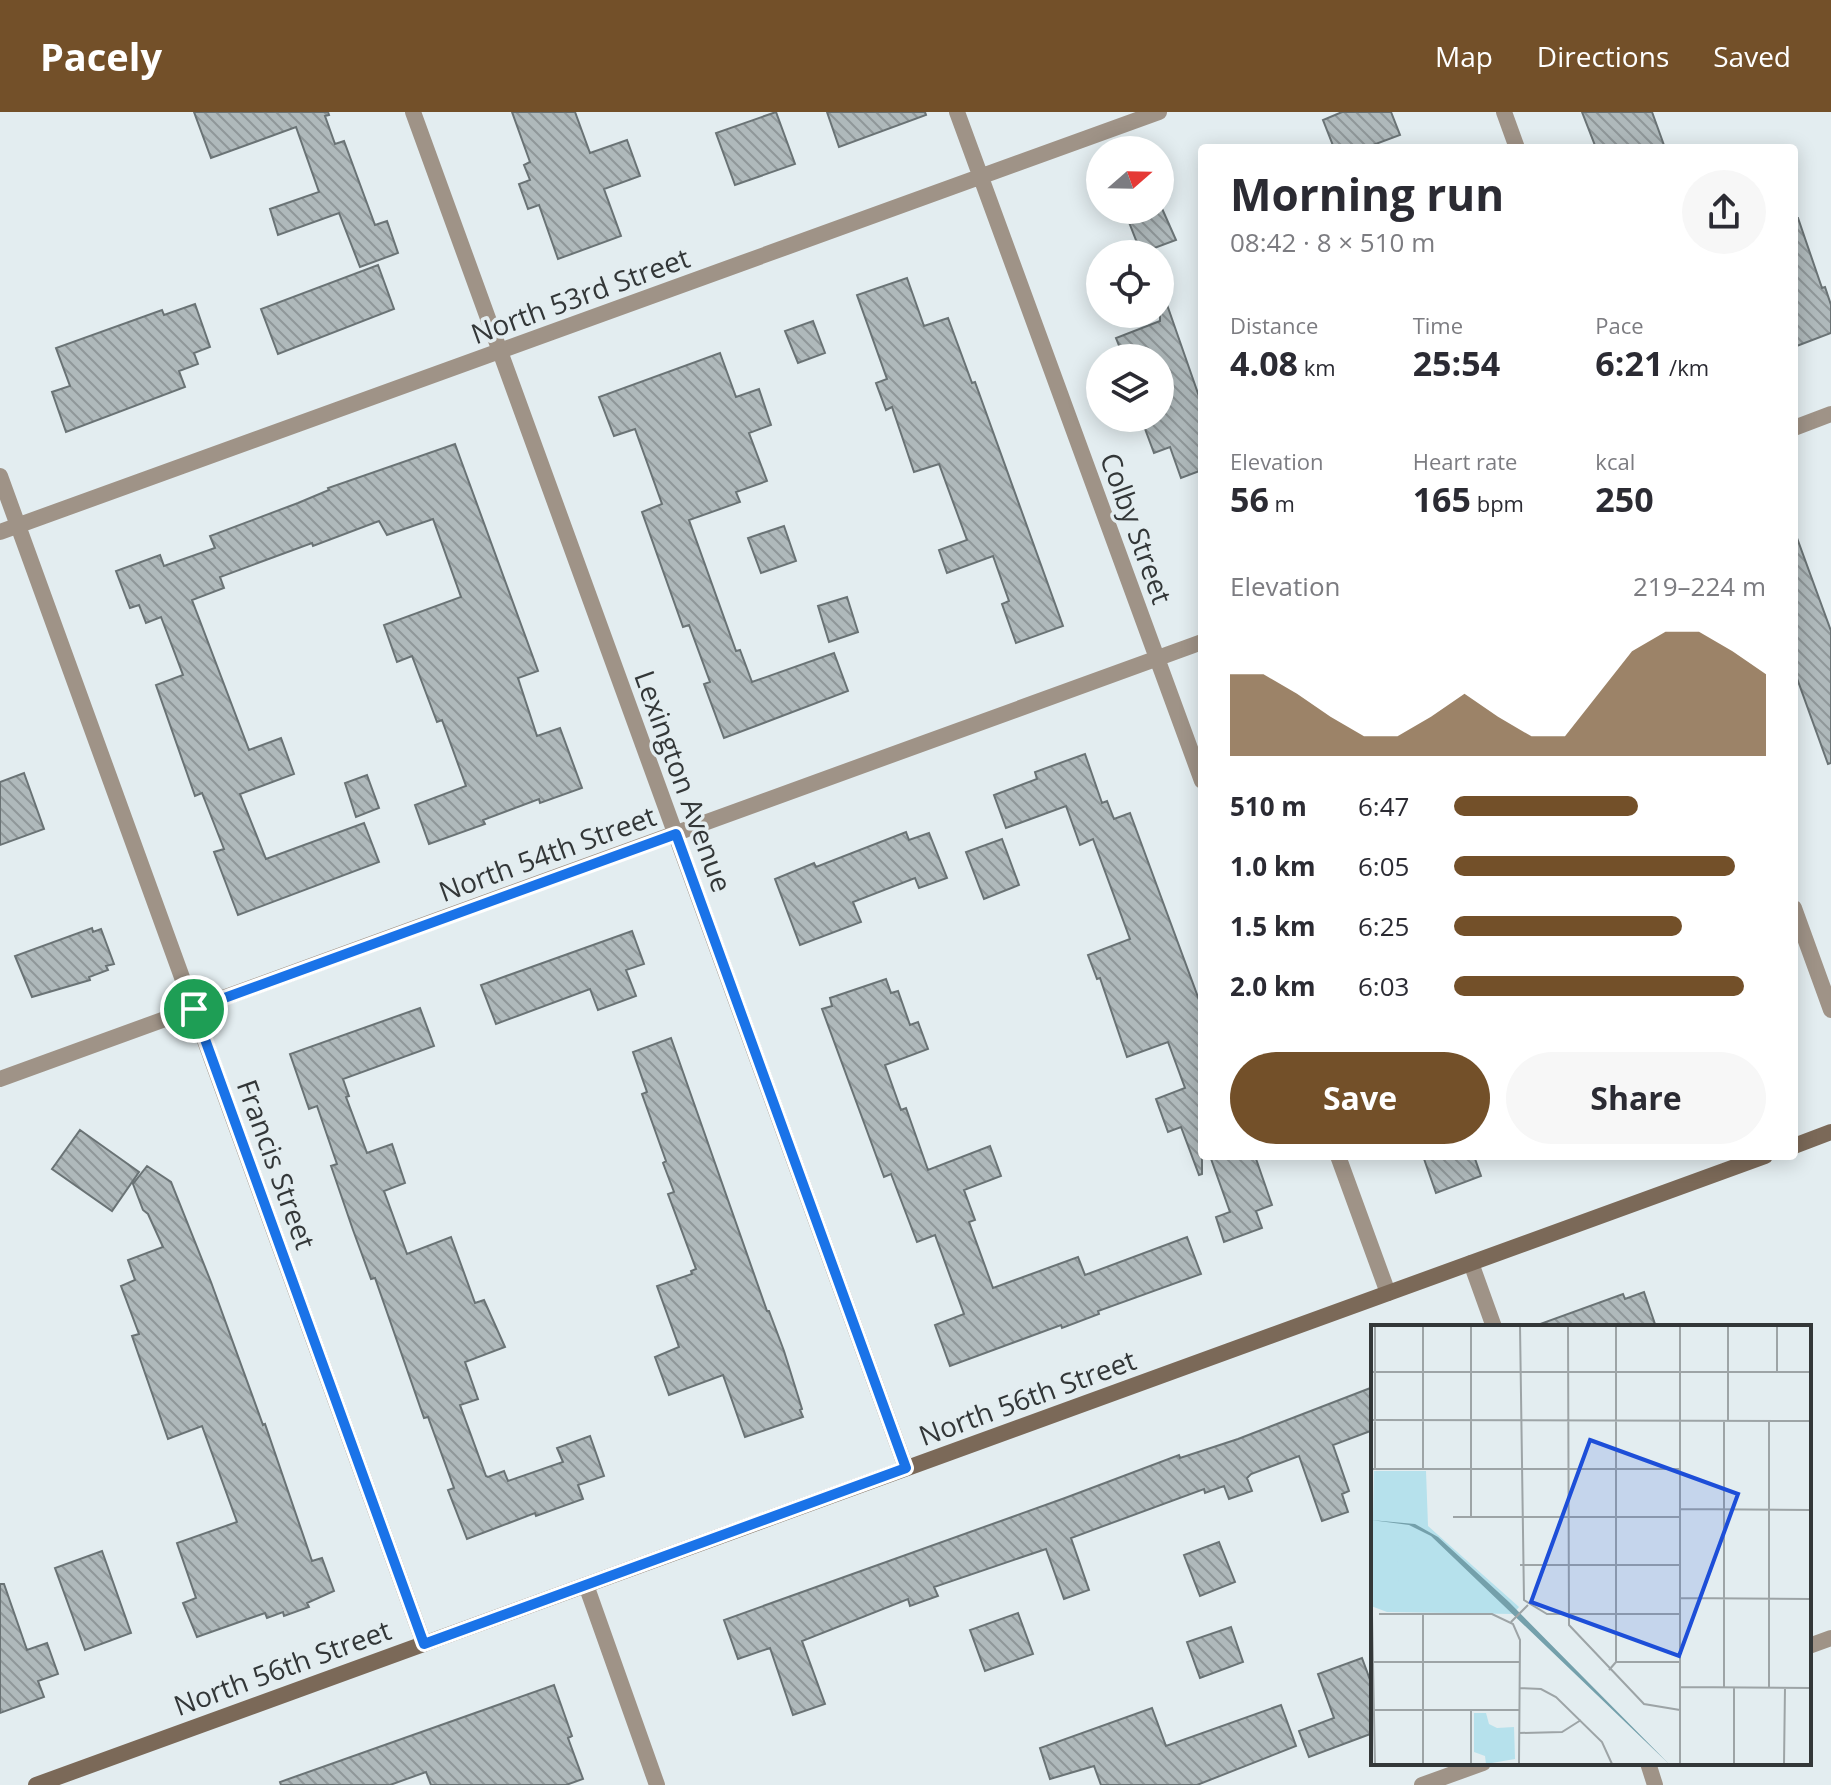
<!DOCTYPE html>
<html lang="en">
<head>
<meta charset="utf-8">
<style>
  :root { --surface:#fff; --page:#f7f7f7; --text:#2b2b33; --muted:#7c7c81; --accent:#735029 }
  body { margin:0; font-family:"Open Sans",sans-serif; background:var(--page); color:var(--text); height:100vh; display:flex; flex-direction:column; font-size:30px; white-space:nowrap }
  * { box-sizing:border-box; margin:0 }
  p { font-size:26px; color:var(--muted) }
  .icon { flex:none; width:44px; height:44px; fill:none; stroke:currentColor; stroke-width:2; stroke-linecap:round; stroke-linejoin:round }
  .map { position:relative; flex:1; overflow:hidden }
  .panel { position:absolute; left:1198px; top:32px; width:600px; height:1016px; display:flex; flex-direction:column; background:var(--surface); border-radius:8px; box-shadow:0 4px 20px #0003 }
  .panel>* { flex:none }
  .needle { width:52px; rotate:70deg }
  .tools { position:absolute; left:1086px; top:24px; display:grid; gap:16px }
  .tools a { display:grid; place-items:center; width:88px; height:88px; border-radius:50%; background:var(--surface); box-shadow:0 4px 20px #0003; font-size:40px }
  .pin { position:absolute; display:grid; place-items:center; width:68px; height:68px; color:#fff; margin:-34px; border:4px solid #fff; border-radius:50%; box-shadow:0 2px 8px #0007 }
  .round { display:grid; place-items:center; flex:none; width:84px; height:84px; border-radius:42px; background:var(--page) }
  .overview { display:flex; align-items:center; justify-content:space-between; height:136px; padding:0 32px }
  h1 { font-size:44px; font-weight:700; line-height:60px }
  .metrics { display:grid; grid-template-columns:repeat(3,1fr); gap:12px; height:136px; padding:8px 32px }
  .metrics div { display:grid; align-content:center }
  .metrics b { font-size:34px; font-weight:700 }
  .metrics small { font-size:22px; font-weight:400 }
  .metrics p { font-size:22px }
  .chart { height:224px; padding:16px 32px }
  .chart p { display:flex; justify-content:space-between }
  .chart svg { width:100%; height:144px; margin-top:8px; fill:var(--accent); opacity:.7 }
  .action { display:flex; gap:16px; margin-top:auto; padding:16px 32px }
  .action a { flex:1; height:92px; border-radius:48px; background:var(--accent); color:#fff; font-size:32px; font-weight:700; line-height:92px; text-align:center }
  .action a+a { background:var(--page); color:var(--text) }
  ul { padding:0 32px; list-style:none; font-size:26px }
  li { display:grid; grid-template-columns:128px 96px 1fr; align-items:center; height:60px }
  li i { height:20px; border-radius:10px; background:var(--accent) }
  header { display:flex; align-items:center; gap:48px; box-sizing:border-box; height:112px; padding:0 40px; background:var(--accent); color:#fff }
  header strong { font-size:38px }
  nav { display:flex; gap:44px; margin-inline-start:auto; font-size:28px }
  .map>svg:first-child { display:block }
</style>
</head>
<body>
<header>
<strong>Pacely</strong>
<nav><a>Map</a><a>Directions</a><a>Saved</a></nav>
</header>
<div class="map">
<svg width="1831" height="1673" viewBox="0 0 1831 1673">
  <defs>
    <pattern id="building-back-hatch" width="6" height="6" patternUnits="userSpaceOnUse" patternTransform="scale(2)"><rect width="6" height="6" fill="#afb9bb"/><path d="M-1 5l2 2M0 0l6 6M5-1l2 2" fill="none" stroke="#8f9799"/></pattern>
  </defs>
  <rect width="100%" height="100%" fill="#e3edf0"/>
  <path fill="url(#building-back-hatch)" stroke="#6a7375" stroke-width="2" d="M 194,0 L 328,0 L 329,3 L 325,4 L 335,32 L 344,29 L 375,113 L 387,109 L 398,141 L 360,155 L 339,101 L 278,123 L 270,97 L 319,80 L 296,15 L 211,46 Z
    M 512,0 L 575,0 L 590,41 L 627,28 L 640,64 L 604,77 L 621,124 L 558,147 L 539,93 L 528,97 L 519,72 L 530,68 L 524,53 L 530,50 Z
    M 776,0 L 795,52 L 735,73 L 716,21 Z
    M 827,0 L 925,0 L 926,3 L 839,35 Z
    M 1342,0 L 1391,0 L 1400,23 L 1365,36 L 1334,36 L 1323,8 Z
    M 1582,0 L 1652,0 L 1665,36 L 1596,36 Z
    M 1160,92 L 1176,128 L 1141,141 L 1127,105 L 1146,98 L 1160,98 Z
    M 1794,106 L 1798,106 L 1822,176 L 1825,175 L 1831,193 L 1831,221 L 1794,235 Z
    M 378,153 L 394,197 L 278,242 L 261,197 Z
    M 907,166 L 924,214 L 948,206 L 972,271 L 975,270 L 1063,514 L 1016,531 L 1002,492 L 1009,489 L 993,444 L 947,461 L 939,438 L 967,428 L 939,352 L 914,360 L 892,295 L 886,298 L 876,271 L 887,267 L 857,183 Z
    M 1164,184 L 1202,293 L 1202,358 L 1181,366 L 1170,335 L 1154,341 L 1141,306 L 1160,306 L 1160,246 L 1124,246 L 1116,226 L 1160,209 L 1160,185 Z
    M 195,192 L 210,235 L 194,241 L 198,252 L 179,259 L 185,275 L 66,320 L 52,280 L 70,274 L 56,236 L 162,198 L 164,203 Z
    M 813,209 L 825,241 L 798,251 L 785,219 Z
    M 720,241 L 736,285 L 759,277 L 771,313 L 749,321 L 767,369 L 736,380 L 740,390 L 689,408 L 736,539 L 740,538 L 752,570 L 834,541 L 848,579 L 724,626 L 704,572 L 710,570 L 689,513 L 683,515 L 642,400 L 662,392 L 635,317 L 614,324 L 599,285 Z
    M 455,332 L 538,559 L 518,566 L 537,624 L 560,616 L 582,676 L 540,691 L 539,687 L 483,708 L 485,712 L 429,732 L 415,693 L 466,674 L 442,608 L 437,610 L 412,544 L 397,550 L 384,513 L 461,485 L 433,407 L 387,423 L 379,409 L 313,434 L 312,431 L 220,465 L 224,476 L 192,488 L 249,638 L 281,626 L 294,662 L 240,682 L 266,747 L 364,711 L 379,750 L 238,803 L 214,740 L 224,737 L 202,681 L 195,684 L 156,573 L 183,563 L 161,505 L 146,511 L 139,493 L 130,496 L 116,459 L 160,443 L 164,454 L 215,436 L 210,424 L 298,391 L 329,378 L 328,376 Z
    M 784,414 L 796,449 L 761,461 L 748,426 Z
    M 1794,426 L 1797,426 L 1831,519 L 1831,651 L 1828,652 L 1794,558 Z
    M 847,485 L 858,520 L 829,530 L 818,494 Z
    M 1085,642 L 1102,691 L 1107,689 L 1114,707 L 1130,701 L 1202,896 L 1202,1062 L 1199,1063 L 1181,1015 L 1168,1020 L 1156,987 L 1185,976 L 1168,930 L 1127,945 L 1100,866 L 1097,867 L 1088,843 L 1130,827 L 1093,727 L 1080,733 L 1066,694 L 1006,716 L 994,683 L 1037,667 L 1035,660 Z
    M 24,661 L 44,717 L 0,733 L 0,670 Z
    M 367,663 L 379,696 L 356,705 L 345,671 Z
    M 906,720 L 909,728 L 929,721 L 947,766 L 919,776 L 915,766 L 853,790 L 861,810 L 800,833 L 775,767 L 814,751 L 816,755 Z
    M 1002,727 L 1019,773 L 984,787 L 966,740 Z
    M 92,816 L 93,820 L 101,817 L 114,852 L 106,854 L 108,858 L 89,865 L 90,868 L 32,885 L 15,844 Z
    M 632,819 L 644,852 L 626,858 L 636,884 L 598,898 L 590,877 L 496,912 L 481,873 Z
    M 886,867 L 891,881 L 898,879 L 910,913 L 918,910 L 928,937 L 885,953 L 901,998 L 906,996 L 928,1058 L 990,1034 L 1001,1064 L 964,1078 L 975,1108 L 969,1110 L 993,1176 L 1078,1145 L 1085,1163 L 1187,1125 L 1201,1162 L 1098,1199 L 1099,1202 L 1062,1216 L 1061,1213 L 950,1254 L 935,1213 L 964,1202 L 935,1123 L 917,1130 L 891,1062 L 884,1065 L 822,897 L 832,894 L 830,886 Z
    M 420,896 L 434,934 L 343,967 L 349,984 L 346,985 L 367,1041 L 392,1032 L 405,1071 L 384,1079 L 407,1142 L 451,1125 L 475,1191 L 484,1188 L 505,1235 L 465,1250 L 478,1287 L 460,1293 L 486,1364 L 488,1365 L 504,1359 L 508,1369 L 563,1350 L 557,1336 L 590,1324 L 604,1364 L 578,1373 L 583,1387 L 536,1404 L 535,1401 L 467,1427 L 448,1378 L 454,1376 L 428,1305 L 424,1306 L 375,1166 L 371,1167 L 353,1118 L 331,1054 L 337,1052 L 317,994 L 309,997 L 290,942 Z
    M 671,926 L 767,1199 L 769,1199 L 784,1239 L 802,1297 L 800,1298 L 803,1305 L 745,1325 L 723,1263 L 669,1283 L 655,1245 L 679,1235 L 657,1174 L 692,1162 L 691,1159 L 696,1157 L 668,1082 L 674,1080 L 663,1051 L 666,1049 L 642,982 L 647,980 L 633,940 Z
    M 80,1018 L 139,1060 L 112,1099 L 52,1057 Z
    M 1210,1044 L 1255,1044 L 1272,1093 L 1256,1099 L 1262,1116 L 1224,1130 L 1216,1105 L 1230,1100 Z
    M 1423,1044 L 1474,1044 L 1481,1064 L 1436,1081 Z
    M 147,1054 L 171,1070 L 211,1170 L 263,1313 L 265,1312 L 312,1449 L 322,1446 L 334,1479 L 307,1491 L 309,1495 L 284,1504 L 283,1500 L 267,1506 L 265,1501 L 197,1525 L 183,1491 L 196,1486 L 177,1431 L 237,1410 L 202,1314 L 168,1327 L 132,1224 L 139,1222 L 121,1174 L 135,1168 L 128,1148 L 163,1135 L 148,1102 L 143,1098 L 133,1072 Z
    M 1644,1180 L 1656,1215 L 1541,1215 L 1540,1212 L 1623,1182 L 1625,1187 Z
    M 1373,1275 L 1373,1318 L 1333,1333 L 1349,1379 L 1342,1382 L 1348,1400 L 1322,1409 L 1299,1344 L 1251,1362 L 1247,1366 L 1252,1379 L 1229,1387 L 1224,1374 L 1205,1381 L 1204,1377 L 1071,1426 L 1089,1478 L 1064,1487 L 1046,1437 L 934,1475 L 938,1484 L 910,1494 L 908,1487 L 802,1529 L 825,1592 L 793,1603 L 770,1536 L 738,1547 L 724,1508 L 1065,1386 L 1179,1343 L 1180,1346 L 1238,1327 Z
    M 1219,1430 L 1235,1470 L 1200,1484 L 1184,1443 Z
    M 102,1439 L 131,1521 L 85,1538 L 55,1456 Z
    M 0,1472 L 4,1472 L 27,1538 L 47,1531 L 58,1562 L 38,1569 L 44,1585 L 0,1601 Z
    M 1018,1501 L 1033,1542 L 985,1559 L 970,1518 Z
    M 1231,1515 L 1243,1550 L 1200,1566 L 1187,1530 Z
    M 1362,1546 L 1373,1576 L 1373,1621 L 1309,1645 L 1299,1619 L 1334,1606 L 1318,1562 Z
    M 554,1573 L 572,1624 L 568,1626 L 583,1667 L 566,1673 L 431,1673 L 426,1660 L 390,1673 L 281,1673 L 280,1670 Z
    M 1281,1593 L 1296,1634 L 1197,1673 L 1101,1673 L 1094,1654 L 1050,1667 L 1040,1636 L 1152,1596 L 1166,1634 Z"/>
  <g fill="none" stroke-linecap="round" stroke-linejoin="round">
    <path stroke="#9f9387" stroke-width="16" d="M 413,0 L 906,1356
      M 957,0 L 1202,669
      M 1504,0 L 1517,36
      M 1794,316 L 1831,302
      M 0,364 L 424,1532
      M 0,420 L 1159,0
      M 1794,796 L 1831,898
      M 0,967 L 1202,530
      M 1338,1044 L 1388,1181
      M 1471,1151 L 1494,1215
      M 586,1473 L 657,1673
      M 1809,1534 L 1831,1526
      M 1648,1651 L 1655,1673
      M 1422,1673 L 1483,1651"/>
    <path stroke="#7b6958" stroke-width="16" d="M 1794,1034 L 1831,1020
      M 36,1673 L 1765,1044"/>
  </g>
  <g fill="none" stroke-linecap="round" stroke-linejoin="round">
    <g stroke="#fff" stroke-width="16">
      <path id="route" d="M 676,722 L 906,1356 L 424,1532 L 194,897 Z"/>
    </g>
    <use href="#route" stroke="#1a73e8" stroke-width="10"/>
  </g>
  <g text-anchor="middle" dominant-baseline="central" stroke-width="7" stroke-linejoin="round" paint-order="stroke">
    <g font-size="28" fill="#333738" stroke="#e3edf0">
      <text transform="translate(580 183) rotate(-20)">North 53rd Street</text>
      <text transform="translate(1137 416) rotate(70)">Colby Street</text>
      <text transform="translate(684 669) rotate(70)">Lexington Avenue</text>
      <text transform="translate(547 741) rotate(-20)">North 54th Street</text>
      <text transform="translate(277 1052) rotate(70)">Francis Street</text>
      <text transform="translate(1027 1285) rotate(-20)">North 56th Street</text>
      <text transform="translate(282 1555) rotate(-20)">North 56th Street</text>
    </g>
  </g>
  <g transform="translate(1371 1213)">
    <rect width="440" height="440" fill="#e3edf0"/>
    <path d="M 3,146 L 55,146 L 57,201 L 148,282 L 142,289 L 16,287 L 0,281 Z" fill="#b6e1ec"/>
    <path d="M 103,388 L 115,388 L 118,399 L 126,403 L 143,402 L 144,434 L 115,439 L 114,431 L 103,427 Z" fill="#b6e1ec"/>
    <path d="M 26,220 L 42,221 L 55,230 L 64,257 L 28,257 Z" fill="#b6e1ec"/>
    <path d="M 0,195 L 44,199 L 67,212 L 138,277 L 298,439 L 60,211 L 38,200 Z" fill="#74a0ab"/>
    <path fill="none" stroke="#9da4a6" stroke-width="2" d="M 149,1 L 153,275 L 176,289 L 309,289M 197,1 L 198,300 L 273,379 L 309,385M 0,47 L 440,47M 406,47 L 406,1M 0,95 L 440,96M 357,96 L 357,1M 398,97 L 398,362M 0,144 L 309,144M 4,144 L 4,1M 52,144 L 52,1M 309,184 L 440,185M 82,192 L 309,192M 100,192 L 100,1M 149,240 L 309,240M 309,273 L 440,274M 8,289 L 121,289 L 142,299 L 149,315 L 148,439M 1,290 L 4,439M 140,297 L 157,280M 0,337 L 149,337M 245,337 L 309,337M 238,345 L 245,337 L 245,1M 309,362 L 440,363M 353,362 L 353,96M 149,363 L 170,364 L 185,372 L 231,417 L 241,439M 0,385 L 148,385M 148,408 L 191,407 L 210,395M 52,439 L 52,290M 100,439 L 100,386M 309,439 L 309,1M 363,439 L 363,362M 413,439 L 414,362"/>
    <path fill="#1d4ed8" fill-opacity="0.15" stroke="#1d4ed8" stroke-width="4" d="M 219,115 L 367,169 L 308,331 L 160,277 Z"/>
    <rect width="440" height="440" fill="none" stroke="#333738" stroke-width="4"/>
  </g>
</svg>
<div class="tools">
<a><svg class="needle" viewBox="-14 -14 28 28"><path d="M0-13l5 13h-10z" fill="#e53935"/><path d="M0 13l5-13h-10z" fill="#7c7c81"/></svg></a>
<a><svg class="icon" aria-label="locate" viewBox="0 0 24 24"><circle cx="12" cy="12" r="6"/><path d="M12 2v4M12 18v4M2 12h4M18 12h4"/></svg></a>
<a><svg class="icon" aria-label="layers" viewBox="0 0 24 24"><path d="M12 4l9 5-9 5-9-5zM3 14l9 5 9-5"/></svg></a>
</div>
<div class="pin" style="left:194px;top:897px;background:#1e9e55"><svg class="icon" aria-label="arrive" viewBox="0 0 24 24"><path d="M6 21V4h12l-3 4 3 4H6"/></svg></div>
<section class="panel">
<div class="overview"><div><h1>Morning run</h1><p>08:42 · 8 × 510 m</p></div><a class="round"><svg class="icon" aria-label="share" viewBox="0 0 24 24"><path d="M12 15V3M7 8l5-5 5 5M5 13v7h14v-7"/></svg></a></div>
<div class="metrics">
<div><p>Distance</p><b>4.08<small> km</small></b></div>
<div><p>Time</p><b>25:54</b></div>
<div><p>Pace</p><b>6:21<small> /km</small></b></div>
</div>
<div class="metrics">
<div><p>Elevation</p><b>56<small> m</small></b></div>
<div><p>Heart rate</p><b>165<small> bpm</small></b></div>
<div><p>kcal</p><b>250</b></div>
</div>
<div class="chart"><p><span>Elevation</span>219–224 m</p>
<svg viewBox="0 0 160 44" preserveAspectRatio="none"><path d="M0 44V19L10 19L20 25L30 32L40 38L50 38L60 32L70 25L80 32L90 38L100 38L110 25L120 12L130 6L140 6L150 12L160 19V44z"/></svg>
</div>
<ul>
<li><b>510 m</b>6:47<i style="width:59%"></i></li>
<li><b>1.0 km</b>6:05<i style="width:90%"></i></li>
<li><b>1.5 km</b>6:25<i style="width:73%"></i></li>
<li><b>2.0 km</b>6:03<i style="width:93%"></i></li>
</ul>
<div class="action"><a>Save</a><a>Share</a></div>
</section>
</div>
</body>
</html>
